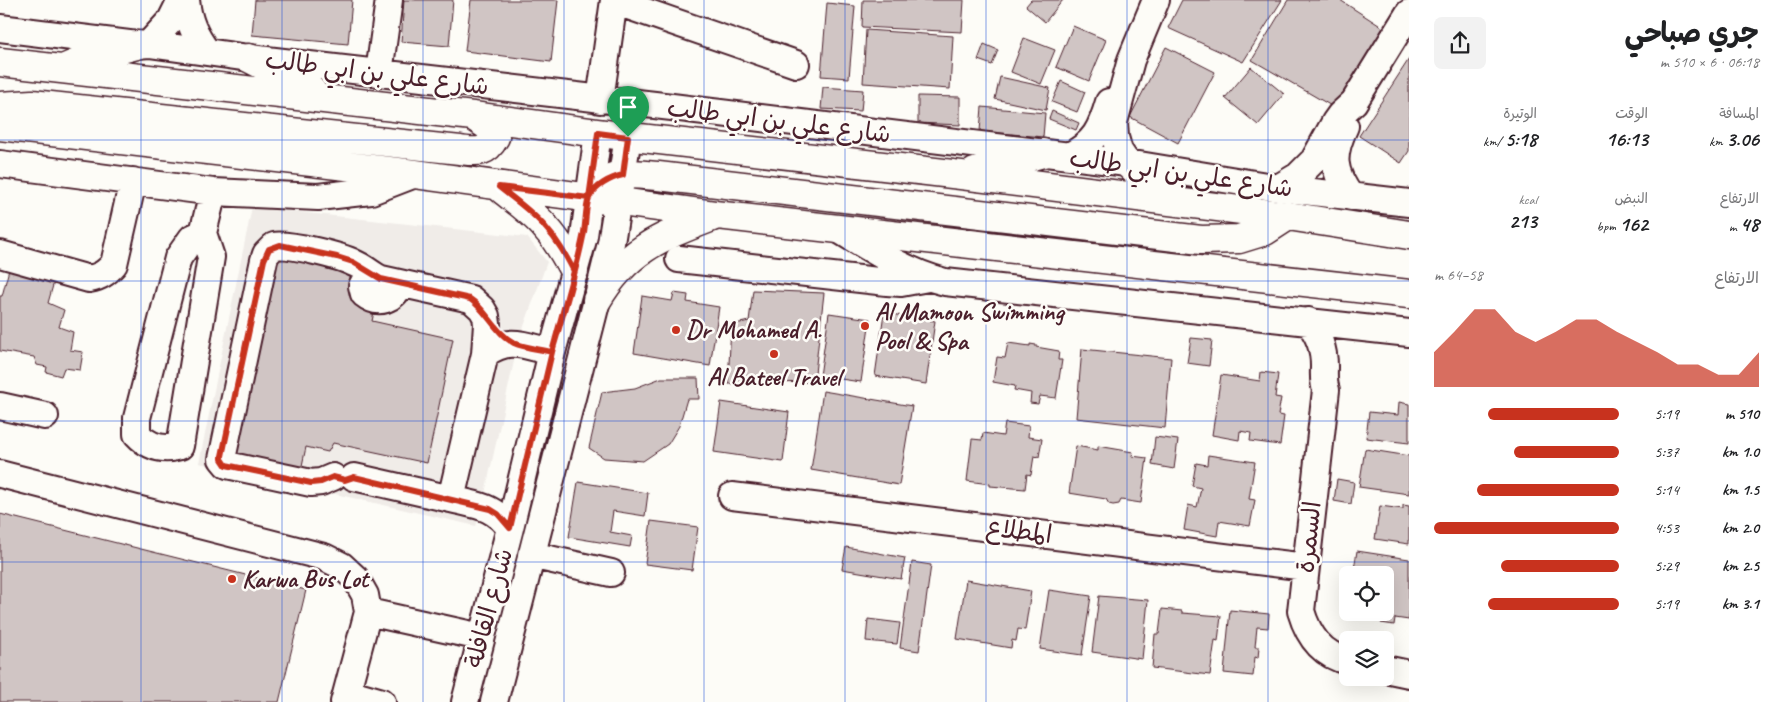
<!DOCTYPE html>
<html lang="ar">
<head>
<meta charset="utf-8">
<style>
  :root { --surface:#fff; --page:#f2f2f2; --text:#202124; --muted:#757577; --accent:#c8321e }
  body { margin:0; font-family:Caveat,"Playpen Sans Arabic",sans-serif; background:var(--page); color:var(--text); direction:rtl; height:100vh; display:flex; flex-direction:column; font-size:19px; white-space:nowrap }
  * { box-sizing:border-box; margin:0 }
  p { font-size:16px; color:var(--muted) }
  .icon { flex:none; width:28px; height:28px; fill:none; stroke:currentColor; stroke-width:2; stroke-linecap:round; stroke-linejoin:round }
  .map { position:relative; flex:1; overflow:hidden; direction:ltr }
  .sheet { display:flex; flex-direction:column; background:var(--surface); width:375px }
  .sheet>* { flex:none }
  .fabs { position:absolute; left:1339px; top:566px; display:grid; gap:10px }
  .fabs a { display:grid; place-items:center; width:55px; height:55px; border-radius:8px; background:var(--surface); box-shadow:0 5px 20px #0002; font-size:25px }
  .pin { position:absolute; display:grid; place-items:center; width:42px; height:42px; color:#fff; margin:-51px -21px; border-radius:50% 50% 50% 0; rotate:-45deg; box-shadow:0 0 5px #0007 }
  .pin .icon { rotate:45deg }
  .round { display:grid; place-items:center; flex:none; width:52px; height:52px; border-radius:8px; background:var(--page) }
  .head { display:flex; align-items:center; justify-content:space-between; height:85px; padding:0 25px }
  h1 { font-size:28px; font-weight:700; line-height:38px }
  .metrics { display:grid; grid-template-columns:repeat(3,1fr); gap:8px; height:85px; padding:5px 25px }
  .metrics div { display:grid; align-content:center }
  .metrics b { font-size:21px; font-weight:700 }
  .metrics small { font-size:14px; font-weight:400 }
  .metrics p { font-size:14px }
  .chart { height:140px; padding:10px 25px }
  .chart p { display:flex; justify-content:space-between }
  .chart svg { width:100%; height:90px; margin-top:5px; fill:var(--accent); opacity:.7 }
  ul { padding:0 25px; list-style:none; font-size:16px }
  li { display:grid; grid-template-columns:80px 60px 1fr; align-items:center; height:38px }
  li i { height:12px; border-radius:6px; background:var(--accent) }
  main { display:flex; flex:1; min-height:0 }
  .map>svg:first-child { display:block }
</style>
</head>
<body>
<main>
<section class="sheet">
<div class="head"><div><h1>جري صباحي</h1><p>06:18 · 6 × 510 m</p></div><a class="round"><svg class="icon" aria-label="share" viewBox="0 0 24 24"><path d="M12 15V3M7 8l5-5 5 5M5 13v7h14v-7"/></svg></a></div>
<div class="metrics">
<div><p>المسافة</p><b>3.06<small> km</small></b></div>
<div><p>الوقت</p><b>16:13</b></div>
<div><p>الوتيرة</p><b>5:18<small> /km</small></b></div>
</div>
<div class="metrics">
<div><p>الارتفاع</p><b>48<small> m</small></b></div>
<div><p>النبض</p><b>162<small> bpm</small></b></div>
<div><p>kcal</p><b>213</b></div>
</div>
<div class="chart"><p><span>الارتفاع</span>58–64 m</p>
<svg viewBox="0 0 160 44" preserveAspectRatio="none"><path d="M0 44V27L10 17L20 6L30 6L40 17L50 22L60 17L70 11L80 11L90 17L100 22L110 27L120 33L130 33L140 38L150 38L160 27V44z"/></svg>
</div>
<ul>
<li><b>510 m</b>5:19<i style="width:71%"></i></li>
<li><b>1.0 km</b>5:37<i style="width:57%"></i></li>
<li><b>1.5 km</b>5:14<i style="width:77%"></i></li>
<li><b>2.0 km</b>4:53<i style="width:100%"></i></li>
<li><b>2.5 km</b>5:29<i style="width:64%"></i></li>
<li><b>3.1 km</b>5:19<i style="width:71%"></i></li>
</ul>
</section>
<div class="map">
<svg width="1409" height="702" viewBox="0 0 1409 702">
  <rect width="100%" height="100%" fill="#fdfcf7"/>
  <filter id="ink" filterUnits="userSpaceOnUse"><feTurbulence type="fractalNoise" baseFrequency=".02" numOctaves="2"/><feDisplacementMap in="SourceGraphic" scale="10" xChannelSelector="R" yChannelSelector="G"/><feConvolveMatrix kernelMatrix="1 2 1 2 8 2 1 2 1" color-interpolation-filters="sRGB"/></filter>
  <g filter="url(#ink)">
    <path fill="#f0ece8" d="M 252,207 L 527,237 L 547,262 L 518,343 L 482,507 L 476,526 L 199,463 Z"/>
    <path fill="#d0c5c4" stroke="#4a1f2b" d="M 255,0 L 352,0 L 348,44 L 252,35 Z
      M 404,0 L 453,0 L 449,46 L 401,42 Z
      M 471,0 L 558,0 L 551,62 L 465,51 Z
      M 863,0 L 964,0 L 962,32 L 862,27 Z
      M 1031,0 L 1063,0 L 1045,22 L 1026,6 Z
      M 1182,0 L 1282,0 L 1243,62 L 1168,28 Z
      M 1288,0 L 1340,0 L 1385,29 L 1335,108 L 1252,60 Z
      M 827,3 L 855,6 L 849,78 L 821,76 Z
      M 1073,26 L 1106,40 L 1089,81 L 1056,67 Z
      M 866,30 L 953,36 L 950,89 L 863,83 Z
      M 1024,38 L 1055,50 L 1041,84 L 1011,72 Z
      M 984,44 L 998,50 L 992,65 L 978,60 Z
      M 1166,47 L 1215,72 L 1178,143 L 1130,117 Z
      M 1409,59 L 1409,151 L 1401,163 L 1359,136 Z
      M 1251,67 L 1284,94 L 1258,125 L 1225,98 Z
      M 1000,77 L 1050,88 L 1046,110 L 995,99 Z
      M 1061,81 L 1085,92 L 1077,112 L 1052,102 Z
      M 823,87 L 863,90 L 861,111 L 821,109 Z
      M 918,96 L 960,97 L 960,125 L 918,123 Z
      M 982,107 L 1045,113 L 1043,137 L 980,131 Z
      M 1052,111 L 1079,123 L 1076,130 L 1049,119 Z
      M 274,249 L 362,270 L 376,303 L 372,321 L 453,339 L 427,463 L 333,443 L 328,452 L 306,447 L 300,475 L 228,459 Z
      M 11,262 L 57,271 L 48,303 L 64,310 L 59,327 L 73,332 L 70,350 L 83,352 L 80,370 L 64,368 L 61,376 L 46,372 L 47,367 L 37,365 L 34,357 L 0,351 L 0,296 L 2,296 Z
      M 753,290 L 824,293 L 814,382 L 728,384 L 731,325 L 749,321 Z
      M 674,293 L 688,295 L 687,302 L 719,307 L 710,366 L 634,353 L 642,296 L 672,301 Z
      M 829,313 L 870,319 L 861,382 L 820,376 Z
      M 884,313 L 935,321 L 926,384 L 875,376 Z
      M 1191,338 L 1212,340 L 1209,366 L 1187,363 Z
      M 1008,343 L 1030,346 L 1030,344 L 1036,345 L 1036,347 L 1059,351 L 1058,360 L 1062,360 L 1056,398 L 1040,396 L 1038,404 L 1030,403 L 1031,393 L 1014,390 L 1015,386 L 993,382 L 997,357 L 1005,358 Z
      M 1082,349 L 1171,358 L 1165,428 L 1076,418 Z
      M 1261,372 L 1278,374 L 1275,397 L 1281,398 L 1278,415 L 1284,416 L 1280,445 L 1250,441 L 1251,433 L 1240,431 L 1239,440 L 1212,435 L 1221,375 L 1260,381 Z
      M 661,378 L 698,378 L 699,399 L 687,399 L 679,426 L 668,444 L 643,461 L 604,458 L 589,448 L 602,392 L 635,388 Z
      M 823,391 L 912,406 L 899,485 L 811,470 Z
      M 721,402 L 789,412 L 783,462 L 714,452 Z
      M 1399,402 L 1409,404 L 1409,443 L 1366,438 L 1369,412 L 1398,415 Z
      M 1005,423 L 1029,426 L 1028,437 L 1042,439 L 1039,457 L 1034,456 L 1031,475 L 1027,474 L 1025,489 L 990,486 L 990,484 L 967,481 L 972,439 L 982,440 L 983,433 L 1003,436 Z
      M 1155,437 L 1178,440 L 1174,469 L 1152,465 Z
      M 1076,446 L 1098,450 L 1098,446 L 1133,452 L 1132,456 L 1147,458 L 1141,503 L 1121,500 L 1119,504 L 1113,505 L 1109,504 L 1106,499 L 1069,493 Z
      M 1365,449 L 1409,456 L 1409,494 L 1359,487 Z
      M 1208,455 L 1255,462 L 1249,499 L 1255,500 L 1250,526 L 1219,521 L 1217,536 L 1184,530 L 1188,505 L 1197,507 L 1201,488 L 1192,486 L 1196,463 L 1207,465 Z
      M 1337,479 L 1354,482 L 1351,504 L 1334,501 Z
      M 578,482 L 648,493 L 645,516 L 613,511 L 610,532 L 632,536 L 630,547 L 569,537 Z
      M 1403,505 L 1409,506 L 1409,544 L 1375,539 L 1380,506 L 1403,509 Z
      M 0,514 L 306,590 L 279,702 L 0,702 Z
      M 651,521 L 698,527 L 692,570 L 645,564 Z
      M 846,547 L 905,558 L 901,579 L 842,569 Z
      M 1357,551 L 1409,559 L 1409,620 L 1395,618 L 1394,625 L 1381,623 L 1382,616 L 1357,612 L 1385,612 L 1385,575 L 1353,575 Z
      M 912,562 L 931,565 L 919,651 L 900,648 Z
      M 966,580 L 1031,591 L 1025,630 L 1018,629 L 1016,641 L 1012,640 L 1011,648 L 957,639 Z
      M 1049,590 L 1091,596 L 1082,655 L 1040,649 Z
      M 1099,596 L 1148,600 L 1142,659 L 1092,652 Z
      M 1162,609 L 1182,611 L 1182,613 L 1221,616 L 1218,641 L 1215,640 L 1210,675 L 1152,668 L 1155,634 L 1159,634 Z
      M 1230,610 L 1269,614 L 1268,628 L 1257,627 L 1255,647 L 1259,647 L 1258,658 L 1255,657 L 1253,676 L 1224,673 Z
      M 868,619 L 900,623 L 897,644 L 866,641 Z"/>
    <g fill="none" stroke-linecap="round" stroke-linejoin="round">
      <g stroke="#4a1f2b" stroke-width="30">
        <path id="minor" d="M 186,0 C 188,21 195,36 207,52
          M 614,1 L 796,64
          M 0,28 L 137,45 L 149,44 L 249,58 L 672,107 L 1127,163 L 1278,188 L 1409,203
          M 149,44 L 171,20 L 181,0
          M 379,73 L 389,0
          M 600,100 L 614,0
          M 1345,126 C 1331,155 1332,171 1351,197
          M 1069,156 C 1095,143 1101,129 1109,102
          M 1127,163 L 1119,151 L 1115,137 L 1114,122 L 1131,60 L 1156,0
          M 0,164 L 213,192 L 318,197 L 371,191 L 415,174
          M 1278,188 L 1298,176 L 1314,160 L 1335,122 L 1340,115 L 1354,102 L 1409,13
          M 838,229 C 872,250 906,272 945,282 L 1409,333
          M 203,233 L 192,238 L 178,258 L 137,418 L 137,434 C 149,447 163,451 180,446 L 211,257 L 203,233 L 213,192
          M 0,254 L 89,279 C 100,277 106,273 114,264 L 133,181
          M 679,259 L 887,282 L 901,283 L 928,278
          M 374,275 L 367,277 L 362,286 L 364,294 C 379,306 394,299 401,284
          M 1308,321 C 1319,335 1324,348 1324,366 C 1324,374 1323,382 1326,390 L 1301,611 C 1308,635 1321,655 1348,661
          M 485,354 C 509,336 526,346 552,352
          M 0,406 L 45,416
          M 0,474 L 324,557 L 342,566 L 356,579 L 365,595 L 368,612 L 344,702
          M 333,477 L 321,482 L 311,483 L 227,465 L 222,459 L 264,260 L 266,254 L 274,246 C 287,243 341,256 354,263 C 364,267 372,275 381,279 L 471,299 L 482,309 L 486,316 L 487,324 L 485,354 L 451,499 L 354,477
          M 732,496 L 1306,567
          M 451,499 C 478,506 492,505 510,528
          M 531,555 L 611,573
          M 368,612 L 481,637
          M 1385,669 L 1409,674
          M 347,692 L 382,702
          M 465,702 L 510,528 L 552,352 L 584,236 L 598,133
          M 494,702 L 597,300 L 611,243 L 628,137"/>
      </g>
      <g stroke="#4a1f2b" stroke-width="31">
        <path id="major" d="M 249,58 L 312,91
          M 0,62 L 473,116 L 598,133 L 961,175 L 1288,216 L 1409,235
          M 65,68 L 94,56 L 137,45
          M 0,106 L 32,104 L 460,150 C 477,152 486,154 495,137 L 488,126 L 473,116
          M 0,126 L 415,174 L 716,215 L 1409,294
          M 1127,163 L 1144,179 L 1175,198
          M 975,172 L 1043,153
          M 499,187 C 515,200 533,212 546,228 C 558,241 566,256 574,271
          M 589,199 C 594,194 598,188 603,183 C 617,170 640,175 658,176 L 1201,240 L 1239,239 L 1265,231 L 1288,216
          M 597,300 C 628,248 661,237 715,216"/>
      </g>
      <use href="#minor" stroke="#fdfcf7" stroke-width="26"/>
      <use href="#major" stroke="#fdfcf7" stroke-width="28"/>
    </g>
  </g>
  <g fill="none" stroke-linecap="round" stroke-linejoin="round" filter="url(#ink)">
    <g stroke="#fff" stroke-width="10">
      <path id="route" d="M 628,137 L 623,175 C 610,178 595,186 589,198 C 585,208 586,226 583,237 C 575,276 563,314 552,352 C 540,349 525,348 514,343 C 496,334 486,309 470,299 L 381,279 L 353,262 L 337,257 L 280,245 L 269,249 L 264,260 L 222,456 L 222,459 L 226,465 L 311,483 L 321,482 L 333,477 L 345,480 L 354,477 L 490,509 L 498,514 L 510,528 L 552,352 L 574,271 C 566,256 558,241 546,228 C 533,212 515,200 499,187 L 589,198 L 598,133 L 628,137"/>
    </g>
    <use href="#route" stroke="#c8321e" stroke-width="6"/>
  </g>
  <path fill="none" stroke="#1d4ed8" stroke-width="1" stroke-opacity="0.55" d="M 141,0 L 141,702M 282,0 L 282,702M 423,0 L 423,702M 564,0 L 564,702M 704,0 L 704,702M 845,0 L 845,702M 986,0 L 986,702M 1127,0 L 1127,702M 1268,0 L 1268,702M 0,140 L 1409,140M 0,281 L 1409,281M 0,421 L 1409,421M 0,562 L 1409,562"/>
  <g fill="#c8321e" stroke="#fdfcf7" stroke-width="2">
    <circle cx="865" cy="326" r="5"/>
    <circle cx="676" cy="330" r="5"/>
    <circle cx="774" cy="354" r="5"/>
    <circle cx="232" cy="579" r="5"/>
  </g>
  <g text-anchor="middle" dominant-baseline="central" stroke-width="5" stroke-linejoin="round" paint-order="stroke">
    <g font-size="25" fill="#4a1f2b" stroke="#fdfcf7">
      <text transform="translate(377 73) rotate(7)">شارع علي بن ابي طالب</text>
      <text transform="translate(779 121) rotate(7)">شارع علي بن ابي طالب</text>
      <text transform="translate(1181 173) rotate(8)">شارع علي بن ابي طالب</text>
      <text transform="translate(1019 531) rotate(7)">المطلاع</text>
      <text transform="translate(1309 537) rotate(-84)">السمرة</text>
      <text transform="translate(489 608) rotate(-75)">شارع القافلة</text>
    </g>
    <g font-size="25" font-weight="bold" fill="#4a1f2b" stroke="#fdfcf7" text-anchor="start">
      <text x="875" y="312">Al Mamoon Swimming<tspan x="875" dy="29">Pool &amp; Spa</tspan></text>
      <text x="686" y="330">Dr Mohamed A.</text>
      <text x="774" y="377" text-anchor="middle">Al Bateel Travel</text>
      <text x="242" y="579">Karwa Bus Lot</text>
    </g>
  </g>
</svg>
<div class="fabs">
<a><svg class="icon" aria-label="locate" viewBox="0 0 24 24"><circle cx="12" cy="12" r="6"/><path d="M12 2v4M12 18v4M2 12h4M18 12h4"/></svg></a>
<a><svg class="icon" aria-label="layers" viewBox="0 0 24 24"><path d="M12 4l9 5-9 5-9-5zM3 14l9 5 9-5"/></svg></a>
</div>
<div class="pin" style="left:628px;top:137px;background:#1e9e55"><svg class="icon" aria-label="arrive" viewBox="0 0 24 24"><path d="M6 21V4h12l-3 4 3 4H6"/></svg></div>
</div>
</main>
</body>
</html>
